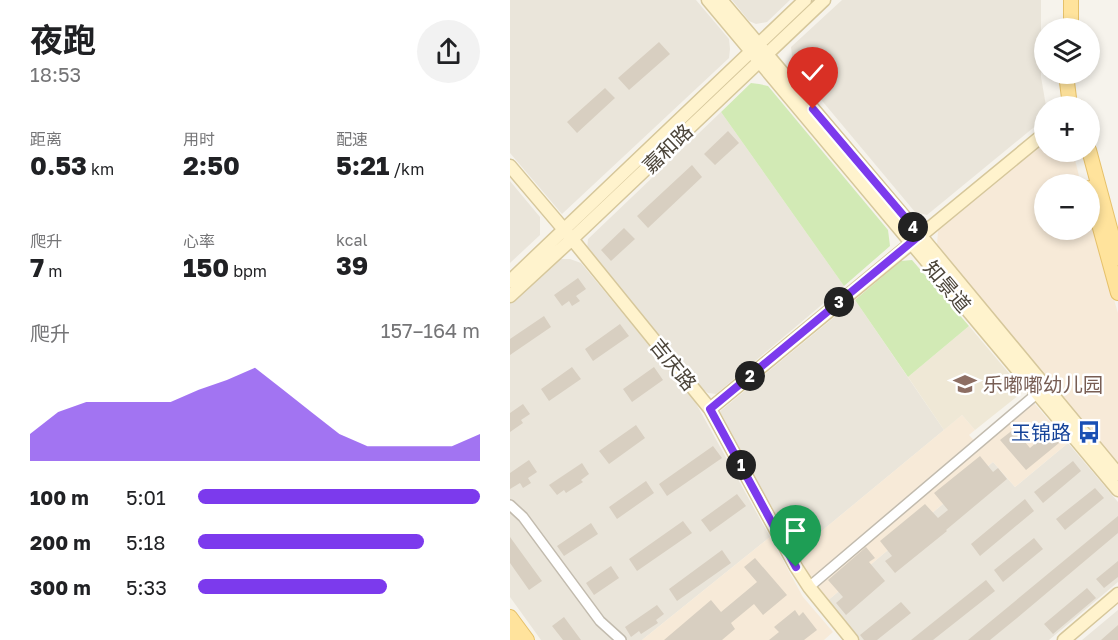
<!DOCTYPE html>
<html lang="zh">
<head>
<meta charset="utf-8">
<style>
  :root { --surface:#fff; --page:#f2f2f2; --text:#202124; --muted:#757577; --accent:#7c3aed }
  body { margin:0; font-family:"Golos Text","Noto Sans SC",sans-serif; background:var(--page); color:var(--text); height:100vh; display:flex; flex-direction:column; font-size:22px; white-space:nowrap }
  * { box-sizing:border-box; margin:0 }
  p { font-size:20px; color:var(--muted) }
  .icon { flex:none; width:33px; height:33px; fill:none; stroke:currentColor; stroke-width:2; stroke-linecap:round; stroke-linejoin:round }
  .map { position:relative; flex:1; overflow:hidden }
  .sheet { display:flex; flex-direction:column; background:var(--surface); width:510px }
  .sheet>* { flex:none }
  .controls { position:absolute; left:524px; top:18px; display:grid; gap:12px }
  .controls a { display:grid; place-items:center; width:66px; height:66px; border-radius:50%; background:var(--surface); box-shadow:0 3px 9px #0003; font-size:30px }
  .pin { position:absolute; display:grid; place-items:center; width:51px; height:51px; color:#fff; margin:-62px -26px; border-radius:50% 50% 50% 0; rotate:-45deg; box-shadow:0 0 6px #0007 }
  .pin .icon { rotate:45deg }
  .km { position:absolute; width:30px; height:30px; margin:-15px; border-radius:50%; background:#222; color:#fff; font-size:16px; line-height:30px; text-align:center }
  .round { display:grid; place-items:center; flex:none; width:63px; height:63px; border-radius:32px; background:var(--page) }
  .headline { display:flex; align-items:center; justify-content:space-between; height:102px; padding:0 30px }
  h1 { font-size:33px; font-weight:700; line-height:45px }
  .metrics { display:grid; grid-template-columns:repeat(3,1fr); gap:9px; height:102px; padding:6px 30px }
  .metrics div { display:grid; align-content:center }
  .metrics b { font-size:26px; font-weight:700 }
  .metrics small { font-size:16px; font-weight:400 }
  .metrics p { font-size:16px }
  .chart { height:168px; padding:12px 30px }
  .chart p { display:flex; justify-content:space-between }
  .chart svg { width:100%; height:108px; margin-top:6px; fill:var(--accent); opacity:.7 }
  ul { padding:0 30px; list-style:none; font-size:20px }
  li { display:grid; grid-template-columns:96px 72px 1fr; align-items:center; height:45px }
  li i { height:15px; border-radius:8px; background:var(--accent) }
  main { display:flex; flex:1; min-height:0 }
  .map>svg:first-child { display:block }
</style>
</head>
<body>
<main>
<section class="sheet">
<div class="headline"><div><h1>夜跑</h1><p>18:53</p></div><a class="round"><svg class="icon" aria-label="share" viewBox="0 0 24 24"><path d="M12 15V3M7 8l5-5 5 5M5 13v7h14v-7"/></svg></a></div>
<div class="metrics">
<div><p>距离</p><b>0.53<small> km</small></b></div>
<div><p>用时</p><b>2:50</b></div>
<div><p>配速</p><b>5:21<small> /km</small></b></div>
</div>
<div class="metrics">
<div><p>爬升</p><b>7<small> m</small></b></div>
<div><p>心率</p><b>150<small> bpm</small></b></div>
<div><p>kcal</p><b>39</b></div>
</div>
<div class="chart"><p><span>爬升</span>157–164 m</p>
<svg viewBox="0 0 160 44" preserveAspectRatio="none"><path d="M0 44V33L10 24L20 20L30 20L40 20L50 20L60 15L70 11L80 6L90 15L100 24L110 33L120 38L130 38L140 38L150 38L160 33V44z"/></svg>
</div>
<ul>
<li><b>100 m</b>5:01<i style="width:100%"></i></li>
<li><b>200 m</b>5:18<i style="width:80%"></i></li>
<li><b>300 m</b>5:33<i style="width:67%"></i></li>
</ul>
</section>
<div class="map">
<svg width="608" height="640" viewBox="0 0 608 640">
  <rect width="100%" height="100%" fill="#f6f3ec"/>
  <path fill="#eae5da" d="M 0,0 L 186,0 L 219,39 L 220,49 L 219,58 L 52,214 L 0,153 Z
    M 222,0 L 280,0 L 257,22 L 246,24 L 239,21 Z
    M 332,0 L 531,0 L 531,77 L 536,106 L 534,106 L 534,119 L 417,215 L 405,212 L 283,66 L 281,47 Z
    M 211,112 L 334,286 L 206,394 L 198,393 L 190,387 L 77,249 L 78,239 Z
    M 0,181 L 30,217 L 30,235 L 0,263 Z
    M 47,259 L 60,259 L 71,263 L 183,398 L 260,537 L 132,640 L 31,640 L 0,597 L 0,303 Z
    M 345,300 L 434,430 L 285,553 L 208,413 Z
    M 558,443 L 608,502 L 608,582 L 539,640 L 347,640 L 316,602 L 483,462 L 505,487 Z
    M 608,610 L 608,640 L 572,640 Z"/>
  <path fill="#f7ead8" d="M 534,142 L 534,152 L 563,152 L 571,184 L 534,184 L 534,230 L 579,230 L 579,215 L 608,313 L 608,463 L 427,245 L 428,231 Z
    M 524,403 L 558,443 L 505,487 L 483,462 L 316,602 L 304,587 L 285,553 L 452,415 L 465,430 L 459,435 L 470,447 Z
    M 260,537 L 293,597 L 323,632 L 314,640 L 132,640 Z"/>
  <path fill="#efe8d6" d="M 459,326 L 514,391 L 465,430 L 452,415 L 434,430 L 398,377 Z"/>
  <path fill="#d2eab5" d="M 241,83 L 249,84 L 258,86 L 378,230 L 380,246 L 334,286 L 211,112 Z
    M 402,260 L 459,326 L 398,377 L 345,300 L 391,261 Z"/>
  <path fill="#d8cfc1" d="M 149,42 L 160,54 L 119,90 L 108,78 Z
    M 95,88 L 105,98 L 67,133 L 57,122 Z
    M 218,131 L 229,143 L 205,165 L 194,154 Z
    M 182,165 L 192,177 L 138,228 L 127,216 Z
    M 114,228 L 125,239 L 101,261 L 91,250 Z
    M 68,278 L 76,289 L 66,296 L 70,301 L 62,306 L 59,301 L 52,306 L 44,295 Z
    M 34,316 L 41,327 L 0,355 L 0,339 Z
    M 110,324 L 119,336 L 83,361 L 75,349 Z
    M 62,367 L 71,379 L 39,401 L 31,389 Z
    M 144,367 L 153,380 L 122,402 L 113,389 Z
    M 13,404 L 20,414 L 11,420 L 13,423 L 0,432 L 0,413 Z
    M 126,425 L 135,438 L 99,464 L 89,451 Z
    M 504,429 L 520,448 L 539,432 L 549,443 L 516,470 L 490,440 Z
    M 203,446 L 212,458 L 157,496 L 149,484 Z
    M 470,456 L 483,472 L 488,468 L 497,479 L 436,530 L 437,531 L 385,573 L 375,561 L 382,556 L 370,541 L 415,504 L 428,518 L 438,510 L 424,493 Z
    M 19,460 L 27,472 L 18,478 L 21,483 L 13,488 L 10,483 L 0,489 L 0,473 Z
    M 563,461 L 571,471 L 533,503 L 524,492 Z
    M 72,463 L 79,474 L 71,480 L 73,482 L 56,493 L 54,490 L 47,495 L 39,485 Z
    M 136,481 L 144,493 L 107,519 L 99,507 Z
    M 585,488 L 594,498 L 555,530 L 546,519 Z
    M 227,494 L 236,506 L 200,532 L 191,520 Z
    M 515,499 L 524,511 L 470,556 L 461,544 Z
    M 608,516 L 608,533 L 507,618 L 480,640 L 458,640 Z
    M 173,521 L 182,533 L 127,571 L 119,559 Z
    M 81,523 L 88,534 L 54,556 L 47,546 Z
    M 0,537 L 32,581 L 19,590 L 0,563 Z
    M 524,538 L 533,549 L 493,582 L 484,570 Z
    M 356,547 L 365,558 L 359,562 L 375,581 L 336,615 L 326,603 L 333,597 L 318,580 Z
    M 212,550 L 221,563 L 167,601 L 159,589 Z
    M 245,558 L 277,595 L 253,615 L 244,604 L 221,623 L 225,629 L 212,640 L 154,640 L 201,600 L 211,612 L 247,582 L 234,567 Z
    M 608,561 L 608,577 L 594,588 L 586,579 Z
    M 101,566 L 109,578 L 84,595 L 76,583 Z
    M 476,580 L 485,591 L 423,640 L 401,640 Z
    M 577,588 L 586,598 L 543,634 L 534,624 Z
    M 391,602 L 401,613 L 367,640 L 354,640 L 350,635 Z
    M 147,605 L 154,614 L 146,620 L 148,623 L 131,634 L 129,631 L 121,637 L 115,627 Z
    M 285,610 L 289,616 L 293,612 L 307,630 L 294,640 L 259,640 L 269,632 L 264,627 Z
    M 54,617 L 71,640 L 53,640 L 42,626 Z
    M 608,625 L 608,640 L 591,640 Z"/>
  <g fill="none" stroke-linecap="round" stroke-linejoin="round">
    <g stroke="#c2bbae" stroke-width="12">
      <path id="street" d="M 0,505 L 13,517 L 90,621 L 111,640
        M 299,587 L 530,391"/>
    </g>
    <g stroke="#d6c79b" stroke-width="15">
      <path id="secondary" d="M 198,0 L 608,490
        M 211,0 L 410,235 L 608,474
        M 567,106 L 568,106
        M 0,166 L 62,239 L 200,409 L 286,567 L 299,587 L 342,640
        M 0,281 L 295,0
        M 0,296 L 62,239 L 314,0
        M 200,409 L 534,134
        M 554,640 L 608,594"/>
    </g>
    <g stroke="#e6c16a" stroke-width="16">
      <path id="primary" d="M 561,0 L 561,28
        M 556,74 L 560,106
        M 579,150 L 608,258
        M 579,188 L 608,293
        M 0,617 L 17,640
        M 0,634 L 4,640"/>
    </g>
    <use href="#street" stroke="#fff" stroke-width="9"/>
    <use href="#secondary" stroke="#fff3cd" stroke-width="12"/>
    <use href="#primary" stroke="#ffe39c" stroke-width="14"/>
  </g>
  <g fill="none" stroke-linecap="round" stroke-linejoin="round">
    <g stroke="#fff" stroke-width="12">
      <path id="route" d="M 286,567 L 200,409 L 410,235 L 303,109"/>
    </g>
    <use href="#route" stroke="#7c3aed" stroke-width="8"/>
  </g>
  <defs>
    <g id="school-bare" transform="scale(1.8)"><path d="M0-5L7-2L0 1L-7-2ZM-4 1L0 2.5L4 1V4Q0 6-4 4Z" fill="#8d6e63" stroke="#fff" stroke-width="2.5" paint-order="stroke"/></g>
    <g id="bus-bare" transform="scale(1.8)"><path d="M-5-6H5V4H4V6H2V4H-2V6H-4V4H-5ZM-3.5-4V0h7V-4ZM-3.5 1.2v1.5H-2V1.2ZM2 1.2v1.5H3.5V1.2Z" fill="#1a4fb4" stroke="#fff" stroke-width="2.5" paint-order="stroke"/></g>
  </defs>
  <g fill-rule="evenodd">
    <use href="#school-bare" x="455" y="384"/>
    <use href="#bus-bare" x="579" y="432"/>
  </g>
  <g text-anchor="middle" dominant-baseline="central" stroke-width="5" stroke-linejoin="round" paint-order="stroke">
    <g font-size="20" fill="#4b4439" stroke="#fff">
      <text transform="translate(157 148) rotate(-44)">嘉和路</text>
      <text transform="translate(438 286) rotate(50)">知景道</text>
      <text transform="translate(164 364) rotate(51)">吉庆路</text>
    </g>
    <g font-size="20" fill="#785e54" stroke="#fff" text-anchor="start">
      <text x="473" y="384">乐嘟嘟幼儿园</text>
    </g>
    <g font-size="20" fill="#164399" stroke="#fff" text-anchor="end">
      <text x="561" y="432">玉锦路</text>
    </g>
  </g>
</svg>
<div class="controls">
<a><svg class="icon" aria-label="layers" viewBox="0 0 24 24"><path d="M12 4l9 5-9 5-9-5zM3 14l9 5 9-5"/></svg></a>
<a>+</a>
<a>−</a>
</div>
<div class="pin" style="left:286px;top:567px;background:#1e9e55"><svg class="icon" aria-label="arrive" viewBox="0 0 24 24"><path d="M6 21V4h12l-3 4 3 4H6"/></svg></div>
<div class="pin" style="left:303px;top:109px;background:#d93025"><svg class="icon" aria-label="check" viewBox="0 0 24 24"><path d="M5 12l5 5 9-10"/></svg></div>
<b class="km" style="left:231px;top:465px">1</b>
<b class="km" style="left:240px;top:376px">2</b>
<b class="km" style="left:329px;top:302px">3</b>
<b class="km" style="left:403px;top:227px">4</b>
</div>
</main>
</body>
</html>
